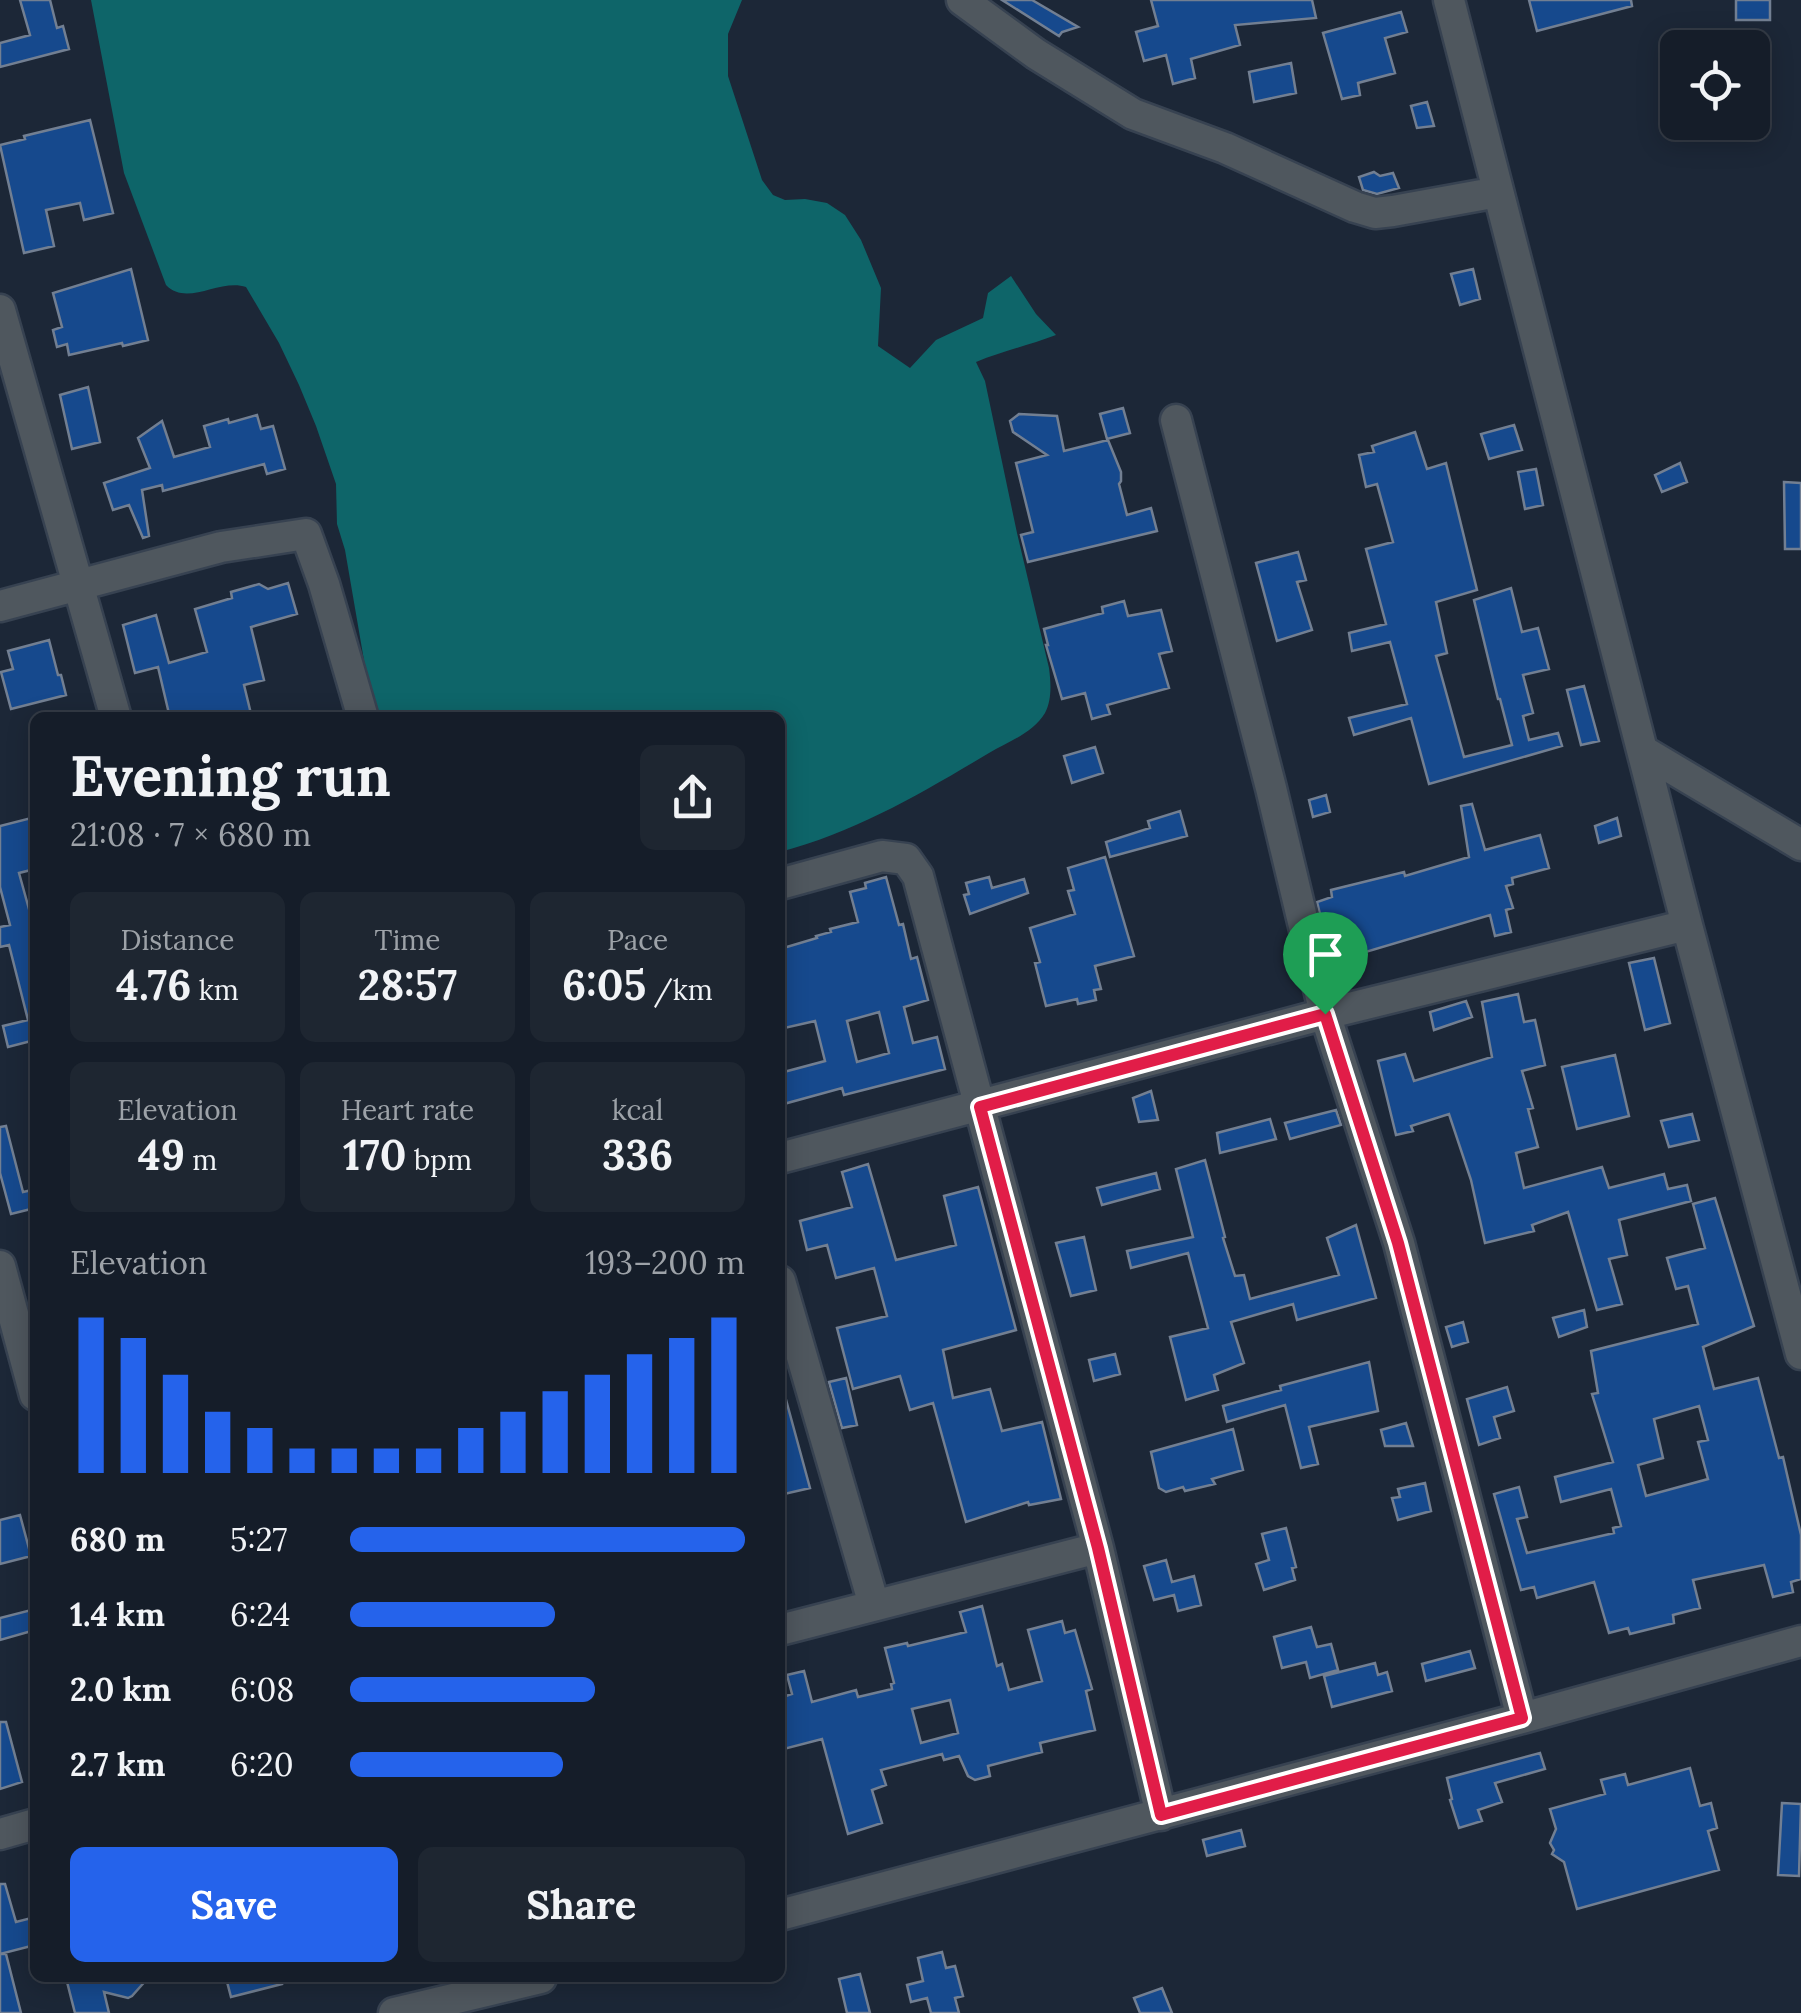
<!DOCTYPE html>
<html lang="en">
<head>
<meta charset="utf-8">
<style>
  :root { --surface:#151d29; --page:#1e2631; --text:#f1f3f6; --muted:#9da2a8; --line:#343b46; --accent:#2563eb }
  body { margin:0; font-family:Lora,serif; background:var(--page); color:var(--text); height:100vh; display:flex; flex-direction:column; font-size:38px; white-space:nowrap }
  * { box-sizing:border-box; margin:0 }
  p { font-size:32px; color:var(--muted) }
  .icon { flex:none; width:55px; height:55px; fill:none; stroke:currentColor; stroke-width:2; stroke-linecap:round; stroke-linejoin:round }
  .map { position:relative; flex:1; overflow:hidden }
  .sheet { position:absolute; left:30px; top:712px; width:755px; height:1270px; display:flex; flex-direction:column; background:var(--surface); border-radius:15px; box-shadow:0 5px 25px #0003,0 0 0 2px var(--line) }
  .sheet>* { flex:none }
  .controls { position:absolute; left:1660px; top:30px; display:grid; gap:20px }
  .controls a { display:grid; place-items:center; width:110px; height:110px; border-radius:15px; background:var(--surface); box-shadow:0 5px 25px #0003,0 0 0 2px var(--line); font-size:50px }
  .pin { position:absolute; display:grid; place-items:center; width:85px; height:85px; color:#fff; margin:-102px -42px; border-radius:50% 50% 50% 0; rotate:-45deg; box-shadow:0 0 10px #0007 }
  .pin .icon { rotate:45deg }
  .round { display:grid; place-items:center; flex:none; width:105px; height:105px; border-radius:15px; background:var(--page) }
  .summary { display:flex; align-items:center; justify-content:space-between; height:170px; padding:0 40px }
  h1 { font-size:55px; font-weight:700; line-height:75px }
  .figures { display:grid; grid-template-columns:repeat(3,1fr); gap:15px; height:170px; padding:10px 40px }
  .figures div { display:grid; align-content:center; border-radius:15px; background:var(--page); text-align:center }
  .figures b { font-size:42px; font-weight:700 }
  .figures small { font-size:28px; font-weight:400 }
  .figures p { font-size:28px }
  .chart { height:280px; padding:20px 40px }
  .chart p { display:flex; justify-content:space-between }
  .chart svg { width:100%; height:180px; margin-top:10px; stroke:var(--accent); stroke-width:6 }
  .button { display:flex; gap:20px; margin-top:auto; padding:20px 40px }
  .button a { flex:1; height:115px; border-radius:15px; background:var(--accent); color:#fff; font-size:40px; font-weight:700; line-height:115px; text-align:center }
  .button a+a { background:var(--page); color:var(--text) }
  ul { padding:0 40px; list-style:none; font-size:32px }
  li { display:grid; grid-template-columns:160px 120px 1fr; align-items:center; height:75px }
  li i { height:25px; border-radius:12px; background:var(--accent) }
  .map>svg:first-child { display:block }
</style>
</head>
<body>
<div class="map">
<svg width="1801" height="2013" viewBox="0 0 1801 2013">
  <rect width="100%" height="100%" fill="#1c2737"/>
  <path fill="#0e6569" d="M 91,0 L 742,0 L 728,34 L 728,76 L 762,180 L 773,195 L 785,200 L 805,199 L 827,203 L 845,215 L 861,240 L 881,288 L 878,346 L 910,368 L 936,340 L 983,318 L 988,293 L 1011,276 L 1036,314 L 1056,335 C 1030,345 1003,351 976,362 L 985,381 L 1017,533 L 1049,668 C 1051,683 1052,700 1045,713 C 1033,733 1008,742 989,753 C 922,793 856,832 780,852 L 780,718 L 377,717 L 366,672 L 345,550 L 337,524 L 336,484 L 316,426 L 299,385 L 279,343 L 246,287 C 220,278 187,307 166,285 L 124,173 Z"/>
  <path fill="#16498d" stroke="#727f92" stroke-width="2.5" fill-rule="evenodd" d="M 20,0 L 50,0 L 57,28 L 63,26 L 69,49 L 0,67 L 0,43 L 30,35 Z
    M 1002,0 L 1032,0 L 1078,27 L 1062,32 L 1059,36 Z
    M 1151,0 L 1312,0 L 1316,18 L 1235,25 L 1240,45 L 1191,59 L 1195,78 L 1173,84 L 1166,55 L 1144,61 L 1136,32 L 1158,26 Z
    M 1529,0 L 1631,0 L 1632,6 L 1537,31 Z
    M 1736,0 L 1770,0 L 1770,20 L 1736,20 Z
    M 1401,12 L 1407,32 L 1385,38 L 1395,73 L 1358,83 L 1360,95 L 1342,99 L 1323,33 Z
    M 1291,63 L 1296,93 L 1254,102 L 1249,72 Z
    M 1427,102 L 1434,126 L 1417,128 L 1411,106 Z
    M 90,120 L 113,213 L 84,220 L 80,203 L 46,210 L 54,246 L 24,253 L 0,145 L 25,139 L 24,136 Z
    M 1374,172 L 1380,176 L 1393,173 L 1399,188 L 1377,194 L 1363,190 L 1359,177 Z
    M 131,269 L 148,340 L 123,346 L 122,343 L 69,355 L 67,344 L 57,347 L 53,330 L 62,327 L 53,293 Z
    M 1473,269 L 1480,299 L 1460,305 L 1451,274 Z
    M 88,387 L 100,442 L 72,449 L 60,395 Z
    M 1123,408 L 1130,433 L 1107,439 L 1100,414 Z
    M 1019,414 L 1057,416 L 1064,451 L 1108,440 L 1121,472 L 1121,481 L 1119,484 L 1127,515 L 1151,508 L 1157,531 L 1028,562 L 1021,535 L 1033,532 L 1016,463 L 1047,455 L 1013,432 L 1010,421 Z
    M 257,415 L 261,429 L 273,426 L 285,469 L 267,474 L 264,464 L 163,491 L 162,485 L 142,490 L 149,536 L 143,538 L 129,505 L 113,510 L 104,483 L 150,468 L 138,438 L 162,421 L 174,457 L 210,447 L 204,426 L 228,419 L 229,423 Z
    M 1514,425 L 1522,450 L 1489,459 L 1481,434 Z
    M 1415,432 L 1427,469 L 1446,463 L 1477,590 L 1436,602 L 1447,653 L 1436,656 L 1464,757 L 1512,745 L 1500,699 L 1498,699 L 1474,600 L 1511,588 L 1522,632 L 1538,628 L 1549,669 L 1523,675 L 1533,713 L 1523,716 L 1529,740 L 1558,733 L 1562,746 L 1429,784 L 1411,718 L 1354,735 L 1349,718 L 1407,704 L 1390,642 L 1352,651 L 1349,633 L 1386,624 L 1366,549 L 1393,542 L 1377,484 L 1366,487 L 1359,455 L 1374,452 L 1372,446 Z
    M 1680,463 L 1687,482 L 1662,492 L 1655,475 Z
    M 1536,469 L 1543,505 L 1525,509 L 1518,472 Z
    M 1784,482 L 1801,483 L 1801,549 L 1785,549 Z
    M 1298,552 L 1306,580 L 1297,582 L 1312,630 L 1277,641 L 1256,563 Z
    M 288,583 L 297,614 L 251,627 L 264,680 L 244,685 L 252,718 L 170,718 L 158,667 L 135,673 L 123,625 L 156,615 L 169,663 L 207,652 L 195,609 L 232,598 L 231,592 L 259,584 L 268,589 Z
    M 1124,601 L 1128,616 L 1161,610 L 1172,651 L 1159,654 L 1169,688 L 1107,705 L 1110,714 L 1092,719 L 1085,693 L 1062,699 L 1046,645 L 1048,645 L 1044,629 L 1103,613 L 1102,607 Z
    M 49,640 L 58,675 L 61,675 L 66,695 L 11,709 L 1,672 L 13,669 L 8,651 Z
    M 1584,686 L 1599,741 L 1581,745 L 1567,690 Z
    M 1095,747 L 1103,773 L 1072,783 L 1064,756 Z
    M 1326,795 L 1330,812 L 1313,817 L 1309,800 Z
    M 1472,804 L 1485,850 L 1540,835 L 1549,868 L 1512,878 L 1513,884 L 1506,886 L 1513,908 L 1506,910 L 1511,932 L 1495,936 L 1490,915 L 1332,962 L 1317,902 L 1332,897 L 1331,890 L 1404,872 L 1405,876 L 1469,857 L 1461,806 Z
    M 1180,811 L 1187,836 L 1110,857 L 1106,842 L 1150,828 L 1148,821 Z
    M 35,817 L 35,869 L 19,873 L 32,920 L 35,919 L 35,1040 L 8,1047 L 3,1026 L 28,1020 L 9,945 L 0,947 L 0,927 L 10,925 L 0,887 L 0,826 Z
    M 1617,818 L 1621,836 L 1599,843 L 1595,826 Z
    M 1105,857 L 1134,956 L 1095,966 L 1101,989 L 1094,990 L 1096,1000 L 1078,1004 L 1077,999 L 1046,1006 L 1035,963 L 1040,962 L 1030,928 L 1075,914 L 1068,891 L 1074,890 L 1068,868 Z
    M 886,877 L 899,925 L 903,924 L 911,959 L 917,957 L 928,1000 L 904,1007 L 913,1043 L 937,1037 L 945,1069 L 844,1095 L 842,1088 L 780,1105 L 780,1073 L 825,1061 L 815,1021 L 780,1029 L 780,949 L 817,938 L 816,936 L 831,932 L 830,929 L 858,922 L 850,892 L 866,888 L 865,883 ZM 879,1012 L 889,1053 L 857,1062 L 847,1021 Z
    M 989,877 L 992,888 L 1024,879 L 1028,893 L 970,914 L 964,895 L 969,894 L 966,883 Z
    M 1654,958 L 1670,1023 L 1645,1030 L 1629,963 Z
    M 1518,994 L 1524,1022 L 1535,1020 L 1545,1065 L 1522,1071 L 1533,1108 L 1528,1109 L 1538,1147 L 1516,1153 L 1524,1188 L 1602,1167 L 1609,1188 L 1664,1174 L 1668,1189 L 1687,1185 L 1691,1201 L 1619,1220 L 1627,1255 L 1609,1259 L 1622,1304 L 1597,1310 L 1568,1212 L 1532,1225 L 1534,1231 L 1485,1243 L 1471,1180 L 1449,1114 L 1411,1126 L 1413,1131 L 1396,1135 L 1378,1061 L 1405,1054 L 1414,1081 L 1492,1057 L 1482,1002 Z
    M 1466,1001 L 1472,1017 L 1434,1030 L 1430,1012 Z
    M 1615,1055 L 1629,1116 L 1577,1129 L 1562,1067 Z
    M 1151,1091 L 1158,1120 L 1139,1122 L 1133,1098 Z
    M 1336,1110 L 1341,1125 L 1290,1139 L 1285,1123 Z
    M 1692,1114 L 1699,1140 L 1669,1147 L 1661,1121 Z
    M 1270,1119 L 1276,1139 L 1220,1153 L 1217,1133 Z
    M 6,1126 L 23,1192 L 32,1190 L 35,1202 L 35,1208 L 11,1214 L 0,1173 L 0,1127 Z
    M 1205,1160 L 1225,1237 L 1223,1238 L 1235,1276 L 1244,1275 L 1250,1299 L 1339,1275 L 1327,1238 L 1356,1225 L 1376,1298 L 1297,1320 L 1293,1304 L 1231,1322 L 1244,1363 L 1214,1375 L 1218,1390 L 1186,1400 L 1170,1337 L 1208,1328 L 1188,1253 L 1131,1268 L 1127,1251 L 1193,1237 L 1176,1169 Z
    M 868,1164 L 896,1260 L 956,1245 L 944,1196 L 978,1187 L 1016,1330 L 943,1350 L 953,1398 L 990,1389 L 1002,1431 L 1042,1422 L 1061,1499 L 1029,1505 L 1028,1502 L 966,1522 L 933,1403 L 910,1410 L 900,1376 L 853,1389 L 837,1328 L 887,1316 L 874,1268 L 836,1278 L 827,1245 L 807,1250 L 800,1221 L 852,1207 L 842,1172 Z
    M 1156,1173 L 1160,1189 L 1102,1205 L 1097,1188 Z
    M 1715,1198 L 1754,1326 L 1703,1347 L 1714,1389 L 1758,1378 L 1779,1458 L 1783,1457 L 1801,1535 L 1801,1579 L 1791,1582 L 1793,1592 L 1773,1597 L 1764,1565 L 1693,1580 L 1700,1608 L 1673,1615 L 1674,1623 L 1630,1634 L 1628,1628 L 1609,1633 L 1594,1582 L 1537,1598 L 1534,1587 L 1521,1590 L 1494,1494 L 1519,1487 L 1527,1517 L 1517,1519 L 1527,1553 L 1614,1533 L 1613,1528 L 1621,1526 L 1611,1489 L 1561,1502 L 1555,1477 L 1613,1462 L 1592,1394 L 1598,1393 L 1591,1351 L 1698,1324 L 1688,1286 L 1676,1289 L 1667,1258 L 1705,1248 L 1693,1204 ZM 1699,1406 L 1708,1440 L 1698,1442 L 1708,1479 L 1646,1496 L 1638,1465 L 1663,1458 L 1654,1419 Z
    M 1084,1237 L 1096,1290 L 1071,1296 L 1056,1243 Z
    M 1584,1310 L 1587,1327 L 1559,1337 L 1553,1318 Z
    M 1463,1322 L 1468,1342 L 1452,1347 L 1446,1327 Z
    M 1115,1354 L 1120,1374 L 1094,1381 L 1089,1360 Z
    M 1369,1362 L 1378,1411 L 1309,1427 L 1318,1464 L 1301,1468 L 1285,1405 L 1227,1422 L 1223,1406 L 1281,1390 L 1280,1386 Z
    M 846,1378 L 857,1425 L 842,1428 L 829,1382 Z
    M 1507,1387 L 1514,1411 L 1494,1417 L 1500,1438 L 1479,1445 L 1467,1399 Z
    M 785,1396 L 810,1488 L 780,1495 L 780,1397 Z
    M 1406,1423 L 1413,1446 L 1385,1446 L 1381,1430 Z
    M 1233,1429 L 1243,1470 L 1212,1479 L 1215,1484 L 1185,1491 L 1183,1487 L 1166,1492 L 1159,1488 L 1151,1452 Z
    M 1425,1483 L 1431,1511 L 1398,1520 L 1392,1498 L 1400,1497 L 1398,1489 Z
    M 20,1515 L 31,1556 L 0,1564 L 0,1520 Z
    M 1286,1528 L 1296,1567 L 1292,1568 L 1295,1580 L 1264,1590 L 1256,1564 L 1269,1560 L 1262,1534 Z
    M 1166,1560 L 1172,1582 L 1194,1576 L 1201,1605 L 1178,1611 L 1174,1595 L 1154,1600 L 1144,1566 Z
    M 982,1606 L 997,1666 L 1002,1664 L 1009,1690 L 1042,1681 L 1028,1630 L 1062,1621 L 1065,1633 L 1075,1630 L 1092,1689 L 1086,1691 L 1095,1730 L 1040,1743 L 1042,1752 L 988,1766 L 990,1776 L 975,1780 L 968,1776 L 959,1756 L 944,1760 L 942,1754 L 881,1770 L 886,1785 L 872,1790 L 882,1823 L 848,1834 L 822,1739 L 780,1750 L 780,1698 L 792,1694 L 787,1675 L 804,1671 L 812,1702 L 856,1690 L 858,1697 L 892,1689 L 891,1684 L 894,1683 L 885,1648 L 907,1643 L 908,1646 L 966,1632 L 960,1612 ZM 950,1700 L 958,1733 L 921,1743 L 912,1709 Z
    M 35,1609 L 35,1630 L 0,1640 L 0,1618 Z
    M 1311,1627 L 1317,1647 L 1331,1644 L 1338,1670 L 1310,1678 L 1306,1662 L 1282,1668 L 1274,1637 Z
    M 1470,1651 L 1475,1668 L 1426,1681 L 1422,1664 Z
    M 1375,1663 L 1378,1675 L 1387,1672 L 1392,1691 L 1332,1707 L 1324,1676 Z
    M 0,1722 L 6,1722 L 22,1782 L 0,1789 Z
    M 1540,1753 L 1545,1769 L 1495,1783 L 1502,1802 L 1478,1810 L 1482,1821 L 1459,1828 L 1450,1800 L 1452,1799 L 1447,1778 Z
    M 1690,1768 L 1700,1806 L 1711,1803 L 1717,1828 L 1708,1831 L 1719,1870 L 1577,1909 L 1564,1862 L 1552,1854 L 1554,1850 L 1550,1843 L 1556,1829 L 1550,1809 L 1605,1794 L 1601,1780 L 1625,1774 L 1628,1785 Z
    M 1782,1803 L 1801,1804 L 1799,1876 L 1778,1875 Z
    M 1241,1830 L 1245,1846 L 1207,1856 L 1203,1840 Z
    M 0,1884 L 5,1884 L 16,1922 L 35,1917 L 35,1945 L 0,1954 Z
    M 942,1952 L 946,1968 L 955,1966 L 963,1996 L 955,1998 L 959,2013 L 931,2013 L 927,1998 L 911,2002 L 907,1985 L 923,1981 L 918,1958 Z
    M 0,1954 L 6,1954 L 21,2013 L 0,2013 Z
    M 860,1974 L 870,2013 L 847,2013 L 839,1979 Z
    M 66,1978 L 148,1978 L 132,1996 L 128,1998 L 104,1992 L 109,2013 L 75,2013 Z
    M 226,1978 L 281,1978 L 282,1984 L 231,1997 Z
    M 1162,1988 L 1172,2013 L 1140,2013 L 1134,1998 Z"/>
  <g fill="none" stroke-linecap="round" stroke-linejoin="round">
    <g stroke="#374251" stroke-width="35">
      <path id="minor" d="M 962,0 L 1036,54 L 1133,114 L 1225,148 L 1355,207 L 1375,213 L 1393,211 L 1498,192
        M 1449,0 L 1687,925 L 1801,1354
        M 0,310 L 116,718
        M 1176,420 L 1271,788 L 1325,1014 L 1399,1243 L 1522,1718
        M 0,606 L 221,547 L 306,534 L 324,584 L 363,718
        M 1643,751 L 1801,845
        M 780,884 L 882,856 L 906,859 L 918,876 L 1098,1548 L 1161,1815
        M 780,1158 L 1325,1014 L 1687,925
        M 0,1266 L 35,1395
        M 780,1281 L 874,1605
        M 780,1630 L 1098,1548
        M 0,1834 L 35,1824
        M 780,1915 L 1522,1718 L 1801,1641
        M 394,2013 L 541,1978"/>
    </g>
    <use href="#minor" stroke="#4f575e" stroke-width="30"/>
  </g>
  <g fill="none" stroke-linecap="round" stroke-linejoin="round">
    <g stroke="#fff" stroke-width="20">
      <path id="route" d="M 1325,1014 L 1398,1243 L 1522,1718 L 1161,1815 L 1098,1548 L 980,1107 Z"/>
    </g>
    <use href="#route" stroke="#e11d48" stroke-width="12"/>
  </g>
</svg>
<div class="controls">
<a><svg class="icon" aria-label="locate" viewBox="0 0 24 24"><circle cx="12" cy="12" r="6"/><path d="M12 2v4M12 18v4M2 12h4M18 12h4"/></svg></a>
</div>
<div class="pin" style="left:1325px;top:1014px;background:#1e9e55"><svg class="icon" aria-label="arrive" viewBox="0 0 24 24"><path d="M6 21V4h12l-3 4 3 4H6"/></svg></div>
<section class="sheet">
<div class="summary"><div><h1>Evening run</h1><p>21:08 · 7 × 680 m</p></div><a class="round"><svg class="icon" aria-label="share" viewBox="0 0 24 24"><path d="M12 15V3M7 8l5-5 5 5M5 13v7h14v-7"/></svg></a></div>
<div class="figures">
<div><p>Distance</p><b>4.76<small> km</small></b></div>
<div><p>Time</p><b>28:57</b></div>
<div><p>Pace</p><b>6:05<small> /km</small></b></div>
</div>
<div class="figures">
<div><p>Elevation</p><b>49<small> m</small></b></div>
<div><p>Heart rate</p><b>170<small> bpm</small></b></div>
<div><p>kcal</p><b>336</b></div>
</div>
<div class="chart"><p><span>Elevation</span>193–200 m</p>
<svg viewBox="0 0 160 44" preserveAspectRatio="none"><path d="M5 44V6M15 44V11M25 44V20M35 44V29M45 44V33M55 44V38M65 44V38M75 44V38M85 44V38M95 44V33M105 44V29M115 44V24M125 44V20M135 44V15M145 44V11M155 44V6"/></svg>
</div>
<ul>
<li><b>680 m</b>5:27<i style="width:100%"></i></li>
<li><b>1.4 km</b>6:24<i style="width:52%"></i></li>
<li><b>2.0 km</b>6:08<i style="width:62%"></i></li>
<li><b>2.7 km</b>6:20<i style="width:54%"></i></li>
</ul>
<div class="button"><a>Save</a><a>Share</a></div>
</section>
</div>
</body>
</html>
